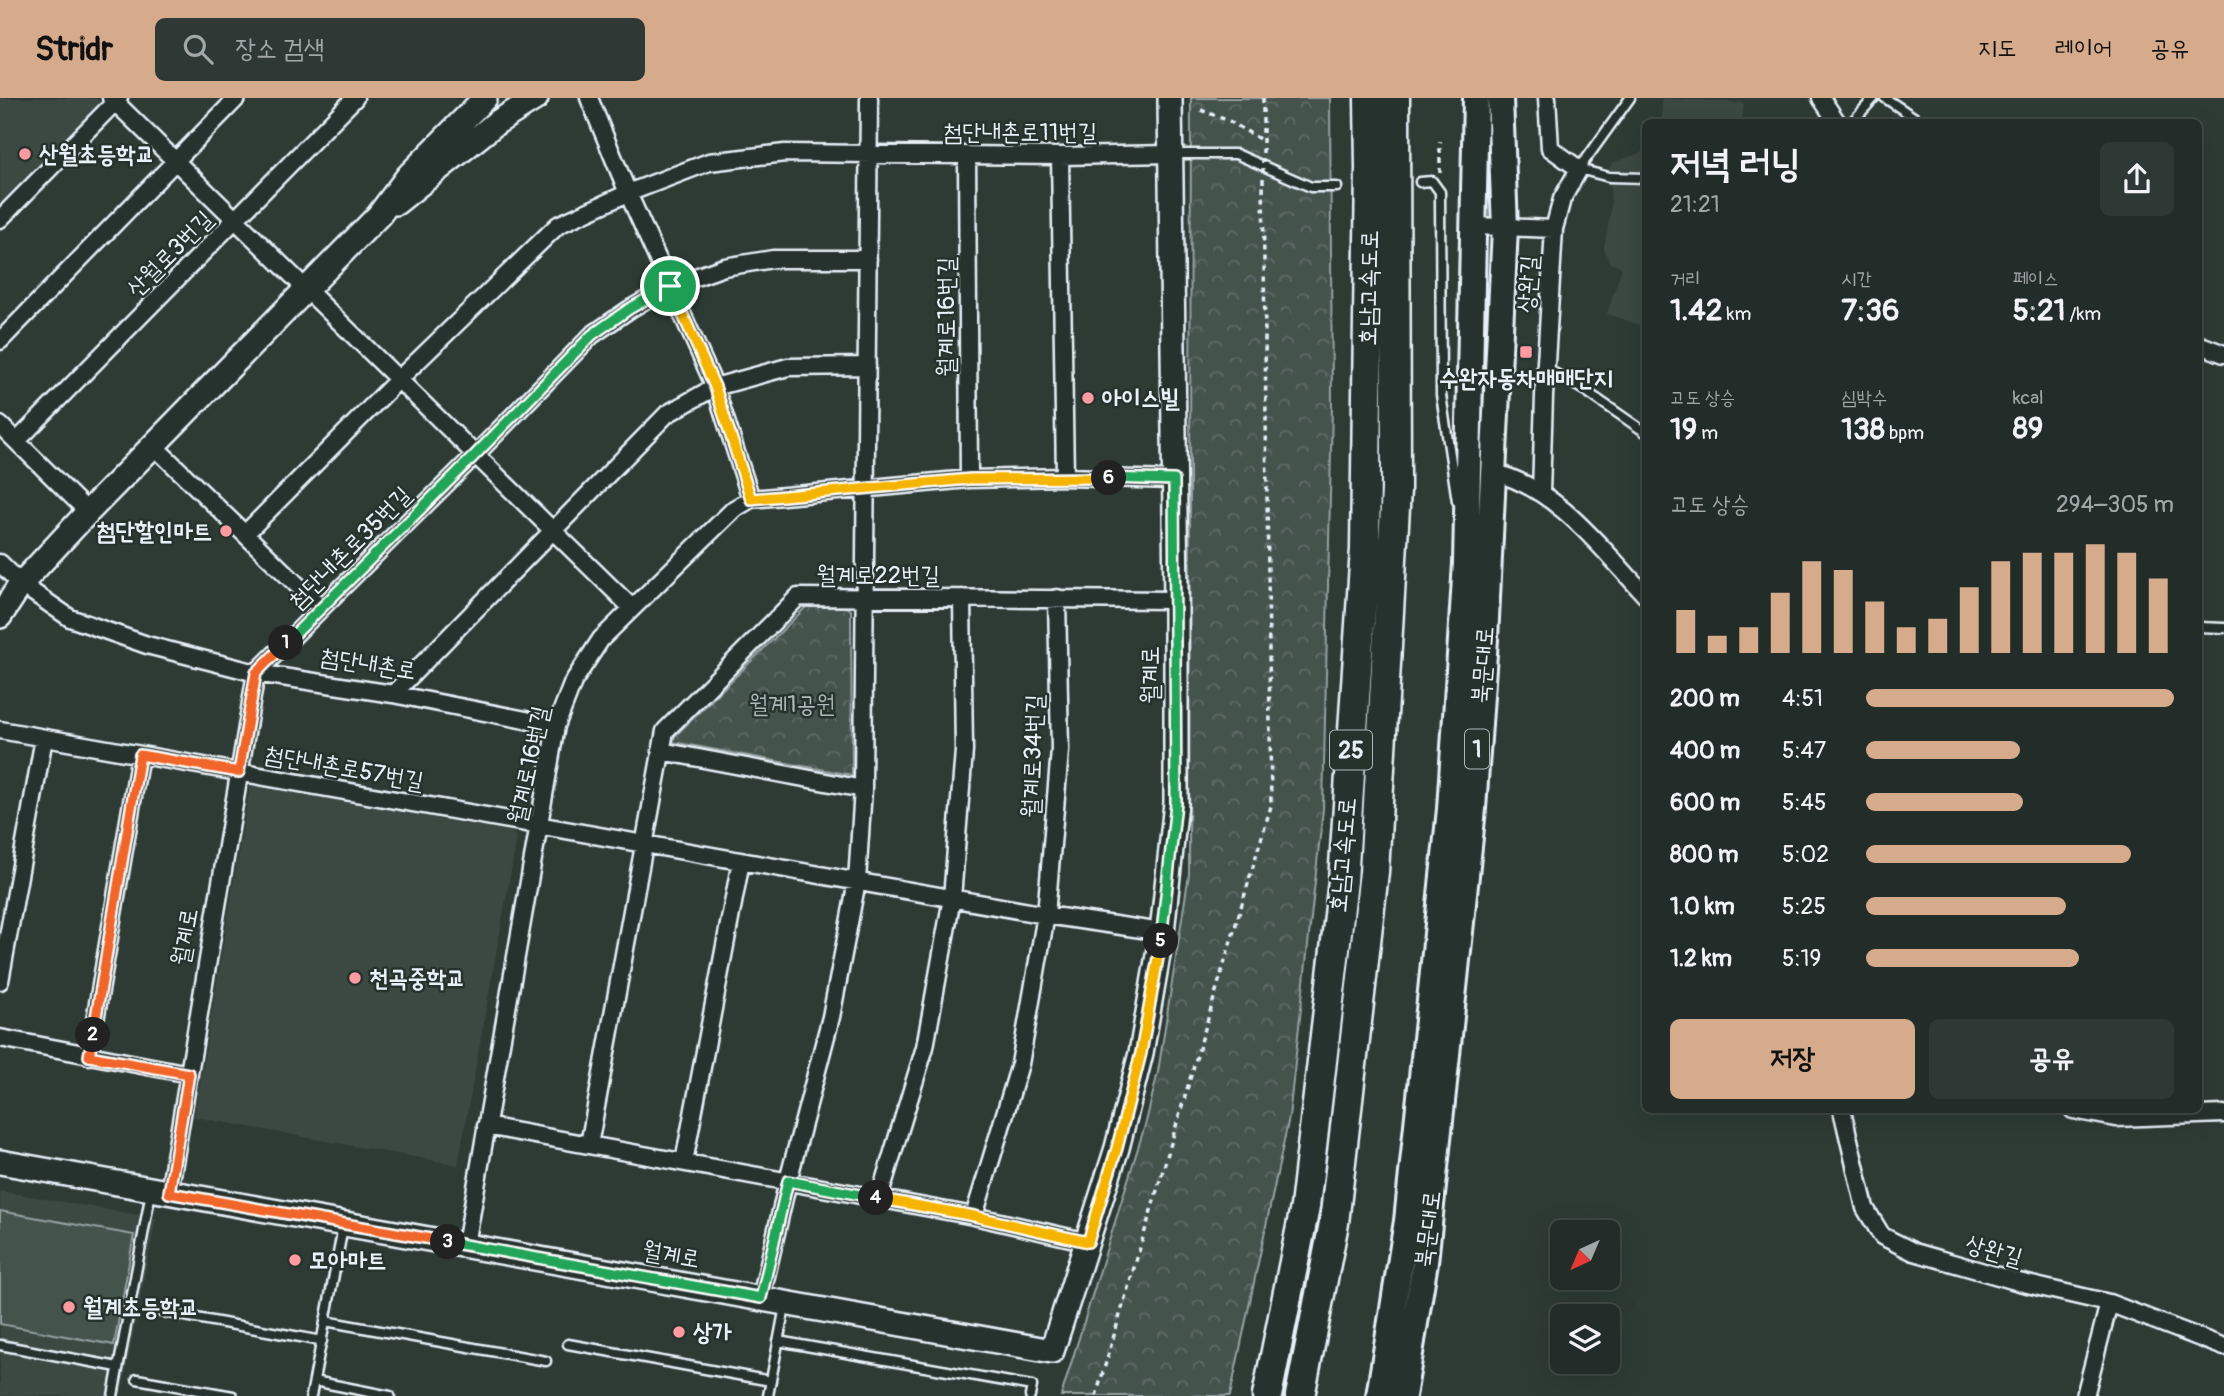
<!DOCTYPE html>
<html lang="ko">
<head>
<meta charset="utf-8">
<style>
  :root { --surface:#222c28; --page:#2e3834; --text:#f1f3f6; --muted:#a2a7a8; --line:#3f4845; --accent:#d6ab8b }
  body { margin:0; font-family:Pangolin,"Poor Story",sans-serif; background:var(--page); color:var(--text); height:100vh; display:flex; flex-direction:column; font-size:26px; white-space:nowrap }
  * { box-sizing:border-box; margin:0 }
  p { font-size:23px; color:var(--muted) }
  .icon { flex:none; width:38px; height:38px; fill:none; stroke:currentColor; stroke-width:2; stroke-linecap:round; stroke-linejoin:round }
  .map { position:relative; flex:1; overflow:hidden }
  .side { position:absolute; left:1642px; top:21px; width:560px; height:994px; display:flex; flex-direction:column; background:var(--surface); border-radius:10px; box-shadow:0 7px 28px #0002,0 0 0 2px var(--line) }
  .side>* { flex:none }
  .needle { width:46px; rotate:224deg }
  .controls { position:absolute; left:1550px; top:1122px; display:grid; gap:14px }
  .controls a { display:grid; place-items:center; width:70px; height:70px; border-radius:10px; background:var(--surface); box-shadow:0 7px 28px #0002,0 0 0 2px var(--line); font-size:35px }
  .pin { position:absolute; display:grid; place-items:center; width:60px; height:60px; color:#fff; margin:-30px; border:4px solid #fff; border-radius:50%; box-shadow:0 2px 7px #0007 }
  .km { position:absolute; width:35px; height:35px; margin:-18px; border-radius:50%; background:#222; color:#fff; font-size:19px; line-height:35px; text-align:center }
  .round { display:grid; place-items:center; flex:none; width:74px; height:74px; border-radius:10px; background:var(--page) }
  .overview { display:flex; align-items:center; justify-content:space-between; height:119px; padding:0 28px }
  h1 { font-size:38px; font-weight:700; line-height:52px }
  .figures { display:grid; grid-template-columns:repeat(3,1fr); gap:10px; height:119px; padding:7px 28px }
  .figures div { display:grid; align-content:center }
  .figures b { font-size:30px; font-weight:700 }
  .figures small { font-size:19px; font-weight:400 }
  .figures p { font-size:19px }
  .chart { height:196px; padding:14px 28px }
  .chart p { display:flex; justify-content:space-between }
  .chart svg { width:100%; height:126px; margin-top:7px; stroke:var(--accent); stroke-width:6 }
  .button { display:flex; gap:14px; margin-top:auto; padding:14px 28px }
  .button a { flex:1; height:80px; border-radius:10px; background:var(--accent); color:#111; font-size:28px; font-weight:700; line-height:80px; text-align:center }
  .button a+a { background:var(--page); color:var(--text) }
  ul { padding:0 28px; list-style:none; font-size:23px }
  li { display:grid; grid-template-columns:112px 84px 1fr; align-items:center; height:52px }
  li i { height:18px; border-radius:9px; background:var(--accent) }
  header { display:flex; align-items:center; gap:42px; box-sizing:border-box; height:98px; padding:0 35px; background:var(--accent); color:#111 }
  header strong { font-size:33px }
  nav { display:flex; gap:38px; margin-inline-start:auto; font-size:24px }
  .search { width:490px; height:63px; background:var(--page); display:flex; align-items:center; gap:18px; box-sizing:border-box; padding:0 24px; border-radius:10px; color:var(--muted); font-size:26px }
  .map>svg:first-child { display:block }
</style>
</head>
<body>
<header>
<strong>Stridr</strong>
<div class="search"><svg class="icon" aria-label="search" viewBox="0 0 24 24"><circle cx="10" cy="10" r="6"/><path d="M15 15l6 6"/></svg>장소 검색</div>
<nav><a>지도</a><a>레이어</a><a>공유</a></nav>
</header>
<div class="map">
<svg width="2224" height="1298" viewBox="0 0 2224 1298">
  <defs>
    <pattern id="park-crowns" width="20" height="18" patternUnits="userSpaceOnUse" patternTransform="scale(1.75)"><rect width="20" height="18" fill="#45524e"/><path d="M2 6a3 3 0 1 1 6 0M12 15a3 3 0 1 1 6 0" fill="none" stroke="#606b68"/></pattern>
  </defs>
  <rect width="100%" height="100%" fill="#2e3b35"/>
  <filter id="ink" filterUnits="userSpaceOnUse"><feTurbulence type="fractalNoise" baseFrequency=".0143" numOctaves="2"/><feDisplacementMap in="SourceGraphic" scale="14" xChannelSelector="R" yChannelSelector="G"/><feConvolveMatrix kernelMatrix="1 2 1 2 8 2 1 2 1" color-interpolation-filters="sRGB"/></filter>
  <g filter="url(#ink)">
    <path fill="#3b4843" d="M 0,0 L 96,0 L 101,4 L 0,107 Z
      M 1662,0 L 1744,5 L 1742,24 L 1662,24 Z
      M 1645,53 L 1645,229 L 1607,216 L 1622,169 L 1610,165 L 1604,151 L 1611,110 L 1609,70 L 1614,64 Z
      M 250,687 L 512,734 L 517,740 L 458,1067 L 194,1019 Z
      M 0,1093 L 156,1120 L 121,1298 L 0,1298 Z"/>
    <path fill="#45524e" stroke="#96a2a3" stroke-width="2" d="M 0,1113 L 134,1137 L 114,1247 L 0,1226 Z"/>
    <path fill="url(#park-crowns)" stroke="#96a2a3" stroke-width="2" d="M 1191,0 L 1330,0 L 1332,309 L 1323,711 L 1289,1019 L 1230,1298 L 1061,1298 L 1146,1024 L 1158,974 L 1189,776 Z
      M 806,509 L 846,509 L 851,512 L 852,677 L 673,644 L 675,638 Z"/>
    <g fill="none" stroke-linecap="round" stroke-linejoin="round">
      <g stroke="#e8f1f8" stroke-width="13">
        <path id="lane" d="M 1630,0 L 1579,71 L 1609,79 L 1645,80
          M 1885,0 L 1921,24
          M 1852,24 L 1874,0
          M 1172,56 L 1236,56 L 1311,89 L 1337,89
          M 1420,84 L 1432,83 L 1440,94 L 1441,297 L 1457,403
          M 1546,270 L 1587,294 L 1645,334
          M 2198,529 L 2224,530
          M 152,1212 L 322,1243
          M 325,1223 L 546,1263
          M 778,1243 L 1032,1288 L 1030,1298
          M 568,1246 L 771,1283
          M 0,1247 L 118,1269
          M 137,1281 L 233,1298
          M 314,1283 L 390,1298
          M 113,1298 L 151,1094
          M 311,1298 L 343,1129
          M 768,1298 L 785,1208"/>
      </g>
      <g stroke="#e8f1f8" stroke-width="21">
        <path id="street" d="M 111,0 L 632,510
          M 589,0 L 628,95 L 715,289 L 751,401
          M 1821,0 L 1837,24
          M 967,57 L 969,381
          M 1060,58 L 1065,379
          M 0,121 L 119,0
          M 1474,128 L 1554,131
          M 0,243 L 237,0
          M 2198,246 L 2224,256
          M 0,327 L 88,414
          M 17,343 L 355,0
          M 154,348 L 321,510
          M 1491,374 C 1556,388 1602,451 1645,497
          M 1541,395 L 1544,298 L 1554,131 L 1562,101 L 1579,71 L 1550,50 L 1547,0
          M 245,436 L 398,282 L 558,127 L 628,95 L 709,64 L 785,55 L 1060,58 L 1172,56
          M 0,465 L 21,486 L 70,520 L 147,547 L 256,575 L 393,596 L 556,628
          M 393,596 L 667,316 L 715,289 L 788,269 L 867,268
          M 0,632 L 1046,817 L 1162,834
          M 661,653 L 863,691
          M 0,883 L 44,640
          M 0,940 L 189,976
          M 89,958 L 140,657
          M 1842,1012 L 1865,1110 L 1882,1138 L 1914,1154 L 2019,1184 L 2109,1205 L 2224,1249
          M 2073,1012 L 2116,1020 L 2224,1016
          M 486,1028 L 974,1118 L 1088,1144
          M 589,1047 L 665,633 L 798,499 L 1176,502
          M 684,1064 L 741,763
          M 169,1095 L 256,575 L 475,357 L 592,237 L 630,211 L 670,188 L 724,169 L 773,161 L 868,161
          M 879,1100 L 925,949 L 952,800 L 964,653 L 962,500
          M 974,1118 L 1020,966 L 1046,817 L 1060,652 L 1057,500
          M 466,1147 L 556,628 L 573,584 L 601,541 L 734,411 L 751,401 L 969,381 L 1065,379 L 1174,382
          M 761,1200 L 788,1083 L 831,919 L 857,783 L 863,691 L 869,0
          M 2085,1298 L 2109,1205"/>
      </g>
      <g stroke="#e8f1f8" stroke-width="28">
        <path id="secondary" d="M 396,105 L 496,25 L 536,0
          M 0,518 L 21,486 L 88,414 L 379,117 L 409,77 L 485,0
          M 0,1064 L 1052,1253 L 1117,1050 L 1141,955 L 1162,834 L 1176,705 L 1176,502 L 1170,0"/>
      </g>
      <g stroke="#e8f1f8" stroke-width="30">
        <path id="primary" d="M 1379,1298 L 1407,1123 L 1450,711 L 1466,465 L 1476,0
          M 1403,1298 L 1425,1164 L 1473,711 L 1485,541 L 1505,130 L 1500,0"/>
      </g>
      <g stroke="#e8f1f8" stroke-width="33">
        <path id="highway" d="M 1267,1298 L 1305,1109 L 1343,783 L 1365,451 L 1370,69 L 1369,0
          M 1300,1298 L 1334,1125 L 1374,774 L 1396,392 L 1395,0"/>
      </g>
      <path stroke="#e8f1f8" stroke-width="3.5" stroke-dasharray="5 5" stroke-linecap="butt" d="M 1263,0 L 1263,56
        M 1201,12 L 1229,23 L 1263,43
        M 1440,75 L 1440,43
        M 1096,1298 L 1271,708 L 1263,85"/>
      <use href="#lane" stroke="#26332d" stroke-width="8"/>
      <use href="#street" stroke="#26332d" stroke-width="16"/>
      <use href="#secondary" stroke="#26332d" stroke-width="23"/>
      <use href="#primary" stroke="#26332d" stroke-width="24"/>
      <use href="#highway" stroke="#26332d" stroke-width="28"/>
      <path stroke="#e8f1f8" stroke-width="3.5" stroke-dasharray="5 5" stroke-linecap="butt" d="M 1263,85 L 1263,59"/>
    </g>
  </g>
  <g fill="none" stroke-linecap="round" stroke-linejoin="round" filter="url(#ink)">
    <g stroke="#fff" stroke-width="14">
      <path id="split-1" d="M 286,545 L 475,357 L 592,237 L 629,211 L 670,188"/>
    </g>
    <g stroke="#fff" stroke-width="14">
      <path id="split-2" d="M 93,937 L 140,657 L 239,674 L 256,575 L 286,545"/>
    </g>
    <g stroke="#fff" stroke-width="14">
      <path id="split-3" d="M 93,937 L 89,958 L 189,976 L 169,1095 L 448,1144"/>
    </g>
    <g stroke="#fff" stroke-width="14">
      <path id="split-4" d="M 448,1144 L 761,1200 L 788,1083 L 876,1100"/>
    </g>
    <g stroke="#fff" stroke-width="14">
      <path id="split-5" d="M 876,1100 L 974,1118 L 1088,1144 L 1117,1050 L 1141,955 L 1161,843"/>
    </g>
    <g stroke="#fff" stroke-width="14">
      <path id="split-6" d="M 1109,380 L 1174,382 L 1176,705 L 1161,843"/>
    </g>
    <g stroke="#fff" stroke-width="14">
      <path id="split-7" d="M 670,188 L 715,289 L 751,401 L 970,381 L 1109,380"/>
    </g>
    <use href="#split-1" stroke="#22a559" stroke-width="9"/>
    <use href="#split-2" stroke="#f0652b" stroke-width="9"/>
    <use href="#split-3" stroke="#f0652b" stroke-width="9"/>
    <use href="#split-4" stroke="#22a559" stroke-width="9"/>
    <use href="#split-5" stroke="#f5b400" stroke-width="9"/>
    <use href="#split-6" stroke="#22a559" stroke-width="9"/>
    <use href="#split-7" stroke="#f5b400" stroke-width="9"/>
  </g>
  <g fill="#ff9aa2" stroke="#26332d" stroke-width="2.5">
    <circle cx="25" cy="56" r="7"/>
    <rect x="1519" y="247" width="14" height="14" rx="3.5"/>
    <circle cx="1088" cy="300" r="7"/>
    <circle cx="226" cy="433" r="7"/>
    <circle cx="355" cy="880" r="7"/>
    <circle cx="295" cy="1162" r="7"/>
    <circle cx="69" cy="1209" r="7"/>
    <circle cx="679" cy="1234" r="7"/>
  </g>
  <g text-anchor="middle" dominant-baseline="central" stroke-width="5" stroke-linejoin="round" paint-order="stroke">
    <g fill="#26332d" stroke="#aeb8bb" stroke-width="2">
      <rect x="1465" y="631.5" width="24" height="39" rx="5"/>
      <rect x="1330" y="632.5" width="42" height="39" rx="5"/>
    </g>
    <g font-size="23" font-weight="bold" fill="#e8f1f8">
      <text x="1477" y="651">1</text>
      <text x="1351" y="652">25</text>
    </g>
    <g font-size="24" fill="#e8f1f8" stroke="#26332d">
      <text x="1020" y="34">첨단내촌로11번길</text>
      <text transform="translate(170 156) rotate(-45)">산월로3번길</text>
      <text transform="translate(1528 186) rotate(-86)">상완길</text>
      <text transform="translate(1369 190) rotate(-89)">호남고속도로</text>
      <text transform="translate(946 219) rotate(-90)">월계로16번길</text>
      <text transform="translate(350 450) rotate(-45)">첨단내촌로35번길</text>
      <text x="878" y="477">월계로22번길</text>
      <text transform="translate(368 566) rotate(9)">첨단내촌로</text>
      <text transform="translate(1483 567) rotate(-86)">북문대로</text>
      <text transform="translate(1150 577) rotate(-90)">월계로</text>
      <text transform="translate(1033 658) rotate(-88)">월계로34번길</text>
      <text transform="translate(529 667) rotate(-78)">월계로16번길</text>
      <text transform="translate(344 670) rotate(10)">첨단내촌로57번길</text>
      <text transform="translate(1343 757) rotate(-85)">호남고속도로</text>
      <text transform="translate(185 839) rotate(-80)">월계로</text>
      <text transform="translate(1428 1131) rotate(-83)">북문대로</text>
      <text transform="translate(1994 1153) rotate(16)">상완길</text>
      <text transform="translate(671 1157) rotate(10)">월계로</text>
    </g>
    <g font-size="24" font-weight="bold" fill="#e8f1f8" stroke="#26332d" text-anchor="start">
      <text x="39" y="56">산월초등학교</text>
      <text x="1526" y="280" text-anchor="middle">수완자동차매매단지</text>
      <text x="1102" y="300">아이스빌</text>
      <text x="212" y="433" text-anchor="end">첨단할인마트</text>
      <text x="369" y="880">천곡중학교</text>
      <text x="309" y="1162">모아마트</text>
      <text x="83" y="1209">월계초등학교</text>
      <text x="693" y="1234">상가</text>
    </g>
    <g font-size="24" fill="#afb9bc" stroke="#26332d">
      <text x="792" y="606">월계1공원</text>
    </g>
  </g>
</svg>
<div class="controls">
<a><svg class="needle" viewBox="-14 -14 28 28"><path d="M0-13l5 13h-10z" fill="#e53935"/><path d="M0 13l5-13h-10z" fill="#a2a7a8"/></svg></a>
<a><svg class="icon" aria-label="layers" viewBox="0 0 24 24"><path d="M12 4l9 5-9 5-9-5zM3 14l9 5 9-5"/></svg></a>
</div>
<div class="pin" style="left:670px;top:188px;background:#1e9e55"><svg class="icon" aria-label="arrive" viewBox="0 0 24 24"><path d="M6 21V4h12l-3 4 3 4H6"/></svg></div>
<b class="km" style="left:286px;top:545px">1</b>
<b class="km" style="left:93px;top:937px">2</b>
<b class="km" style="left:448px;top:1144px">3</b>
<b class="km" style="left:876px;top:1100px">4</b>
<b class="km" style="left:1161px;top:843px">5</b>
<b class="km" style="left:1109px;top:380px">6</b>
<section class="side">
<div class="overview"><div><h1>저녁 러닝</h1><p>21:21</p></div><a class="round"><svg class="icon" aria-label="share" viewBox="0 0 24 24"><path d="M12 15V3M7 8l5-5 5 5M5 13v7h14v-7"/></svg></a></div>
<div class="figures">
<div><p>거리</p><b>1.42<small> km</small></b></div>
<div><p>시간</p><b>7:36</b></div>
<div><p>페이스</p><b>5:21<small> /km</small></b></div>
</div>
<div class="figures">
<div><p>고도 상승</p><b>19<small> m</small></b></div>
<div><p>심박수</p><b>138<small> bpm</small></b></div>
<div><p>kcal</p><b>89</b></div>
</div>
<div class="chart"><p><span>고도 상승</span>294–305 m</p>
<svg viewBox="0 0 160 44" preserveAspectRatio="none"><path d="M5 44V29M15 44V38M25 44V35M35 44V23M45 44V12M55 44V15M65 44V26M75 44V35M85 44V32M95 44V21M105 44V12M115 44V9M125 44V9M135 44V6M145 44V9M155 44V18"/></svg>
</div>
<ul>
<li><b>200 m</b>4:51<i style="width:100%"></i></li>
<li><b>400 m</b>5:47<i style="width:50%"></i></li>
<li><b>600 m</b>5:45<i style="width:51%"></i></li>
<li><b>800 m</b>5:02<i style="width:86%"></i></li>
<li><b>1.0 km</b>5:25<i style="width:65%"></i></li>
<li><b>1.2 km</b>5:19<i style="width:69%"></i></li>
</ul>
<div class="button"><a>저장</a><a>공유</a></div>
</section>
</div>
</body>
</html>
